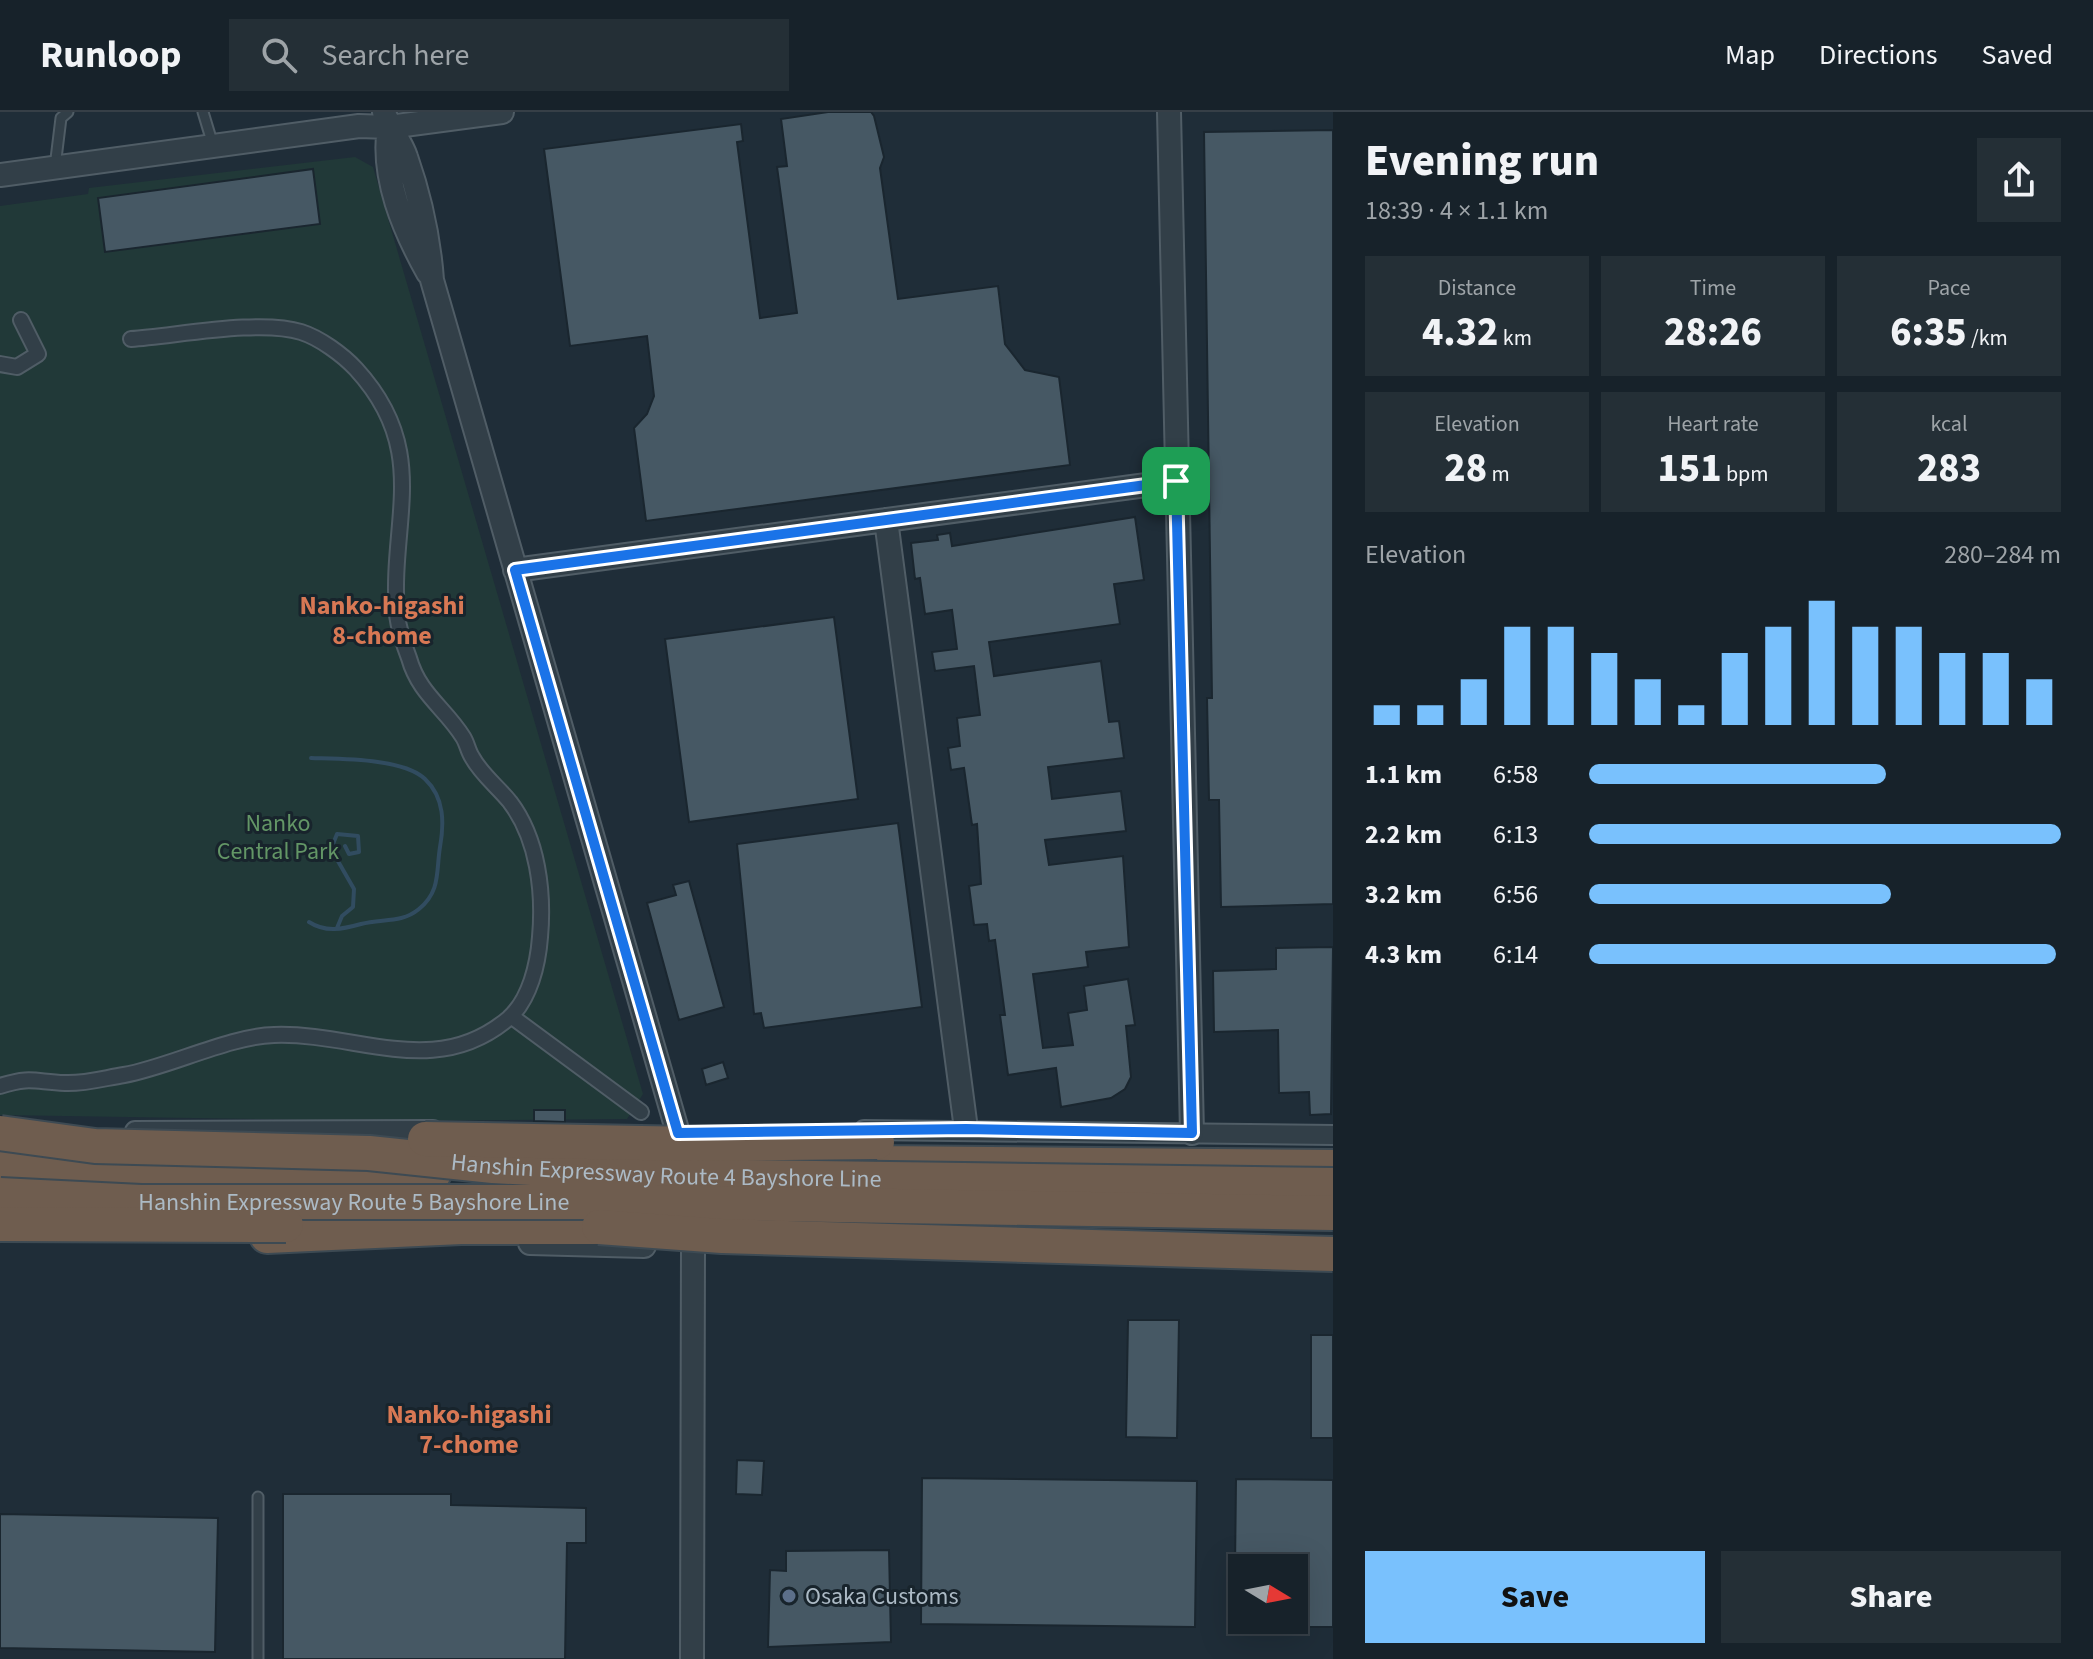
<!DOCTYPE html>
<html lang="en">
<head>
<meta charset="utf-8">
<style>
  :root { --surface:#17222a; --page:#242f36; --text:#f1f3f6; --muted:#9ea4a8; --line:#363f47; --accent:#79c1fd }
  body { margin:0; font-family:"Source Sans 3",sans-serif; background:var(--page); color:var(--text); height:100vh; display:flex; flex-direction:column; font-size:30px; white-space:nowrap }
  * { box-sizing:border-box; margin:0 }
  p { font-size:26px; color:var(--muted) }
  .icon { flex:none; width:44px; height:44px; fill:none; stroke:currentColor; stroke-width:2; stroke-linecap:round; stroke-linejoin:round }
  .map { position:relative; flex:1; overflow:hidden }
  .side { display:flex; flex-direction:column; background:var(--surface); width:760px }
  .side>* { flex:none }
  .needle { width:52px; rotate:100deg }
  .buttons { position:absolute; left:1228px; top:1442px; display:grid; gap:16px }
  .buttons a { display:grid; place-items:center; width:80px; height:80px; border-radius:0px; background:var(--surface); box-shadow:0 8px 32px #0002,0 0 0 2px var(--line); font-size:40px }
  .pin { position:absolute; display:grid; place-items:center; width:68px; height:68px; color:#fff; margin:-34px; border-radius:16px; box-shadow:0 4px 12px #0006 }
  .round { display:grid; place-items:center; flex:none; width:84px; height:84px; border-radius:0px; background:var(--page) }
  .overview { display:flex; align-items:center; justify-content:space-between; height:136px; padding:0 32px }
  h1 { font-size:44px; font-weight:800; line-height:60px }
  .figures { display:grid; grid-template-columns:repeat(3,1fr); gap:12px; height:136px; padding:8px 32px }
  .figures div { display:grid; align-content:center; border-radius:0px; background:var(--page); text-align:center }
  .figures b { font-size:40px; font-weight:800 }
  .figures small { font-size:22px; font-weight:400 }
  .figures p { font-size:22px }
  .chart { height:224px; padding:16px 32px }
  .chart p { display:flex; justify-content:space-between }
  .chart svg { width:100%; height:144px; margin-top:8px; stroke:var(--accent); stroke-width:6 }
  .cta { display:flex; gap:16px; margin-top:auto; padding:16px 32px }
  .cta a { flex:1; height:92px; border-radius:0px; background:var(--accent); color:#111; font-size:32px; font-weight:800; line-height:92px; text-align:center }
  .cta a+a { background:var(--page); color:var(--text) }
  ul { padding:0 32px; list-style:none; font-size:26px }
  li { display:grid; grid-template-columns:128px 96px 1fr; align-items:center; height:60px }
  li i { height:20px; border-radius:10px; background:var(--accent) }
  header { display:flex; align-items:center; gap:48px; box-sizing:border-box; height:112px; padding:0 40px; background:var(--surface); border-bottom:2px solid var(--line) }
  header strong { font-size:38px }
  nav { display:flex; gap:44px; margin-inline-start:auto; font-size:28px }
  .search { width:560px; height:72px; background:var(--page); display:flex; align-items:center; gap:20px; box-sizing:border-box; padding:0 28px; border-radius:0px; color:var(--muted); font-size:30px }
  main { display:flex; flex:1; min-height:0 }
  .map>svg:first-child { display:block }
</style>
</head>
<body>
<header>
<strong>Runloop</strong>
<div class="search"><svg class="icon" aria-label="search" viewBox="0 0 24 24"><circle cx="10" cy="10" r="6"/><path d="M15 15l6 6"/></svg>Search here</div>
<nav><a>Map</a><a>Directions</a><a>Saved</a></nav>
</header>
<main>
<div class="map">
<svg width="1333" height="1547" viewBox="0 0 1333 1547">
  <rect width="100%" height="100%" fill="#1f2d38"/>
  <path fill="#213938" d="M 355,45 L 373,55 L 643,982 L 627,1007 L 389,1009 L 0,1003 L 0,94 L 88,82 L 89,76 Z"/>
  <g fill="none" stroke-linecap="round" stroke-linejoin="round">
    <path stroke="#314c60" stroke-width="4" d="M 309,810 C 326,821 343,817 361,812 C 381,806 401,812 419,797 C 441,779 436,759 440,735 C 444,712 445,686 425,667 C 403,646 340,647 311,646
      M 337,816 L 342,804 L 353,795 L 354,777 L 331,737 L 337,722 L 358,724 L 359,740 L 349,742 L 345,734"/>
  </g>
  <path fill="#465864" stroke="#1a262f" stroke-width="2" d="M 828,0 L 871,0 L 874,4 L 884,45 L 880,56 L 898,187 L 998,174 L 1005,232 L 1025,258 L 1059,265 L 1070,353 L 646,409 L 634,316 L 647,302 L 654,284 L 647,224 L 570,234 L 544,37 L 741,12 L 743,29 L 737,30 L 760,206 L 797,201 L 777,55 L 787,54 L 781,7 Z
    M 1333,18 L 1333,792 L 1221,795 L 1219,688 L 1209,688 L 1207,586 L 1212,586 L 1204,20 Z
    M 313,57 L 320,112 L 105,140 L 98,86 Z
    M 1135,405 L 1144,468 L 1114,472 L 1120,512 L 989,530 L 994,564 L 1101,549 L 1109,610 L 1119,609 L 1124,646 L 1048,655 L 1052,687 L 1121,679 L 1126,719 L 1045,728 L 1049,753 L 1123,744 L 1129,835 L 1086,840 L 1088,855 L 1033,862 L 1043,936 L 1073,933 L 1068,901 L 1087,898 L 1084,874 L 1128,867 L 1135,913 L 1126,914 L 1131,965 L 1125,977 L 1111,986 L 1061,995 L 1056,956 L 1008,963 L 1000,903 L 1005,903 L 995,828 L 989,829 L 987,812 L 974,813 L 969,774 L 981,772 L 977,712 L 972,713 L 964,656 L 951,658 L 948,636 L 960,634 L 957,606 L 980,603 L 974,554 L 935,559 L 932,540 L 957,537 L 952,498 L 925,502 L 920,466 L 915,467 L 911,431 L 938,428 L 937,423 L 950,421 L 952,434 Z
    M 834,505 L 858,687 L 689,710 L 665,527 Z
    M 898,711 L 922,895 L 764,916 L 761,901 L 754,902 L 737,732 Z
    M 689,769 L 724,895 L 679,908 L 647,791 L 676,783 L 673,773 Z
    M 1333,835 L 1331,1002 L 1310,1003 L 1309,980 L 1279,981 L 1278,918 L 1214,920 L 1213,859 L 1276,857 L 1276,836 Z
    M 723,950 L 728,966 L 706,973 L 702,957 Z
    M 534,998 L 565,998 L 565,1010 L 534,1009 Z
    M 1128,1208 L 1179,1208 L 1177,1326 L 1126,1325 Z
    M 1311,1223 L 1333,1223 L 1333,1326 L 1311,1326 Z
    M 737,1348 L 764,1349 L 762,1383 L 736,1382 Z
    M 922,1366 L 1197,1369 L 1195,1515 L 921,1512 Z
    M 1236,1367 L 1333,1368 L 1333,1515 L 1294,1515 L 1294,1456 L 1235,1456 Z
    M 283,1382 L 451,1382 L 451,1393 L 586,1396 L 586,1431 L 567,1431 L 565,1547 L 283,1547 Z
    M 0,1402 L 218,1406 L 215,1540 L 0,1536 Z
    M 889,1438 L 891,1530 L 768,1535 L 770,1458 L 786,1459 L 786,1439 Z"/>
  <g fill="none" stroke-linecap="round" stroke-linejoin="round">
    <g stroke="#505d66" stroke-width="13">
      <path id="service" d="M 203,0 L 213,33
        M 55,55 L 61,6 L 68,0
        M 258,1547 L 258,1385"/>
    </g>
    <g stroke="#505d66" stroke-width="18">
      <path id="pedestrian" d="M 0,252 L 17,255 L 38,242 L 21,208
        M 511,904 L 641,1000
        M 0,974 C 31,964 35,970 65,971 C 84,972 105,966 124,963 C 169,955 230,924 274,923 C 358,920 435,969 509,906 C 530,887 538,852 540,825 C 544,780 538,727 510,690 C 498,675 481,662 472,645 C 468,639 467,631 463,625 C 445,596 419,582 409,546 C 404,533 399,518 397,503 C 389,409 432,340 356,257 C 343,243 320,226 301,220 C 260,207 176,224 131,227"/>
    </g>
    <g stroke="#505d66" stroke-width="22">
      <path id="minor" d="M 864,1018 L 1333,1023
        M 135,1019 L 433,1018"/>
    </g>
    <g stroke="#505d66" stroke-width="26">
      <path id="tertiary" d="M 384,0 C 389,17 401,29 406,45 C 420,85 429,126 432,168 L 678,1021 L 681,1043
        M 1169,0 L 1192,1021
        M 389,15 C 381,65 404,118 428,161
        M 0,63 L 359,14 L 389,15 L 502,0
        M 886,408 L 966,1017
        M 515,458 L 1176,369
        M 690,1108 L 693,1135 L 692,1547
        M 530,1131 L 644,1134"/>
    </g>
    <g stroke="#3d4a53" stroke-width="38">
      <path id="motorway" d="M 802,1043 L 878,1051 L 1333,1055
        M 0,1049 L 102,1057 L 434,1061
        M 267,1124 L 461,1115 L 599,1115"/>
    </g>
    <use href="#service" stroke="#323f48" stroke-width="9"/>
    <use href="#pedestrian" stroke="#323f48" stroke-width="14"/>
    <use href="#minor" stroke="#323f48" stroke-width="18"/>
    <use href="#tertiary" stroke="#323f48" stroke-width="22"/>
    <use href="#motorway" stroke="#6f5d4f" stroke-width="34"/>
    <g stroke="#3d4a53" stroke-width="38" stroke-linecap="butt">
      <g id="motorway-bridge">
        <path id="s1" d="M 0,1021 L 95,1034 L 369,1041 L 493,1054 L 673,1064 L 1333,1073"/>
        <path d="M 425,1027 L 694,1032 L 877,1030"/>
        <path id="s2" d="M 0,1083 L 141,1090 L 655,1090 L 1333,1101"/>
        <path d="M 0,1112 L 286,1113"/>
        <path d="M 599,1115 L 722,1124 L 1333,1142"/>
      </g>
    </g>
    <use href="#motorway-bridge" stroke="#6f5d4f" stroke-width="34"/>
  </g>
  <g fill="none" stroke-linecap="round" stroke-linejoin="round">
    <g stroke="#fff" stroke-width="16">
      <path id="route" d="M 1176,369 L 1192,1021 L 966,1017 L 678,1021 L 515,458 Z"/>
    </g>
    <use href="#route" stroke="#1a73e8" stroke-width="10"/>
  </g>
  <circle fill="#5c6f8a" stroke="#18242c" stroke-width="3" cx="789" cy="1484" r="8"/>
  <g text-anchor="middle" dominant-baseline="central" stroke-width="6" stroke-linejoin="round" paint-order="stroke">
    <g font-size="24" fill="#639666" stroke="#18242c">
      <text x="278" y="711">Nanko<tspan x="278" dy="28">Central Park</tspan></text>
    </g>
    <g font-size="24" fill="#acbac5" stroke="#18242c">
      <text stroke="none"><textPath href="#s1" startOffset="668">Hanshin Expressway Route 4 Bayshore Line</textPath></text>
      <text stroke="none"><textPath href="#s2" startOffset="354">Hanshin Expressway Route 5 Bayshore Line</textPath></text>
    </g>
    <g font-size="24" fill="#acbac5" stroke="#18242c" text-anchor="start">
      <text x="805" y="1484">Osaka Customs</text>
    </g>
    <g font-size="26" font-weight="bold" fill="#d87854" stroke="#18242c">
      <text x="382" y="493">Nanko-higashi<tspan x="382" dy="30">8-chome</tspan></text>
      <text x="469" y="1302">Nanko-higashi<tspan x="469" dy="30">7-chome</tspan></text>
    </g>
  </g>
</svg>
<div class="buttons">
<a><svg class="needle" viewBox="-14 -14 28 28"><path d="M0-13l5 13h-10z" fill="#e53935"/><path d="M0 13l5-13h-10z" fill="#9ea4a8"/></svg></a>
</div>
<div class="pin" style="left:1176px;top:369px;background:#1e9e55"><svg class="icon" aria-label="arrive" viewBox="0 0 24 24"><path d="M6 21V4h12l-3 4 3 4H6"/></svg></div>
</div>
<section class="side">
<div class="overview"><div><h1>Evening run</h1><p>18:39 · 4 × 1.1 km</p></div><a class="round"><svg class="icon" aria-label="share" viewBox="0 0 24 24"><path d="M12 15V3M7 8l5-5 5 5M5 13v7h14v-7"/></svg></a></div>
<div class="figures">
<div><p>Distance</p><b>4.32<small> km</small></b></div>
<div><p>Time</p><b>28:26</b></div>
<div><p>Pace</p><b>6:35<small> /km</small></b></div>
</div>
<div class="figures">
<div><p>Elevation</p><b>28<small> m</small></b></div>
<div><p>Heart rate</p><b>151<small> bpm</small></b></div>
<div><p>kcal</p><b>283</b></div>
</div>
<div class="chart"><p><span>Elevation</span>280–284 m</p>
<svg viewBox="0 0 160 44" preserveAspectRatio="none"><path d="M5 44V38M15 44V38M25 44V30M35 44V14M45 44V14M55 44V22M65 44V30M75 44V38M85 44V22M95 44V14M105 44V6M115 44V14M125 44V14M135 44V22M145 44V22M155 44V30"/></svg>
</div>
<ul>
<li><b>1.1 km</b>6:58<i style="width:63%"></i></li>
<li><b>2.2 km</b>6:13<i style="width:100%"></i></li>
<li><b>3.2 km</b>6:56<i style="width:64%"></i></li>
<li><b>4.3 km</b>6:14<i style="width:99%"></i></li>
</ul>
<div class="cta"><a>Save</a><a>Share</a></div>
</section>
</main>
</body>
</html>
